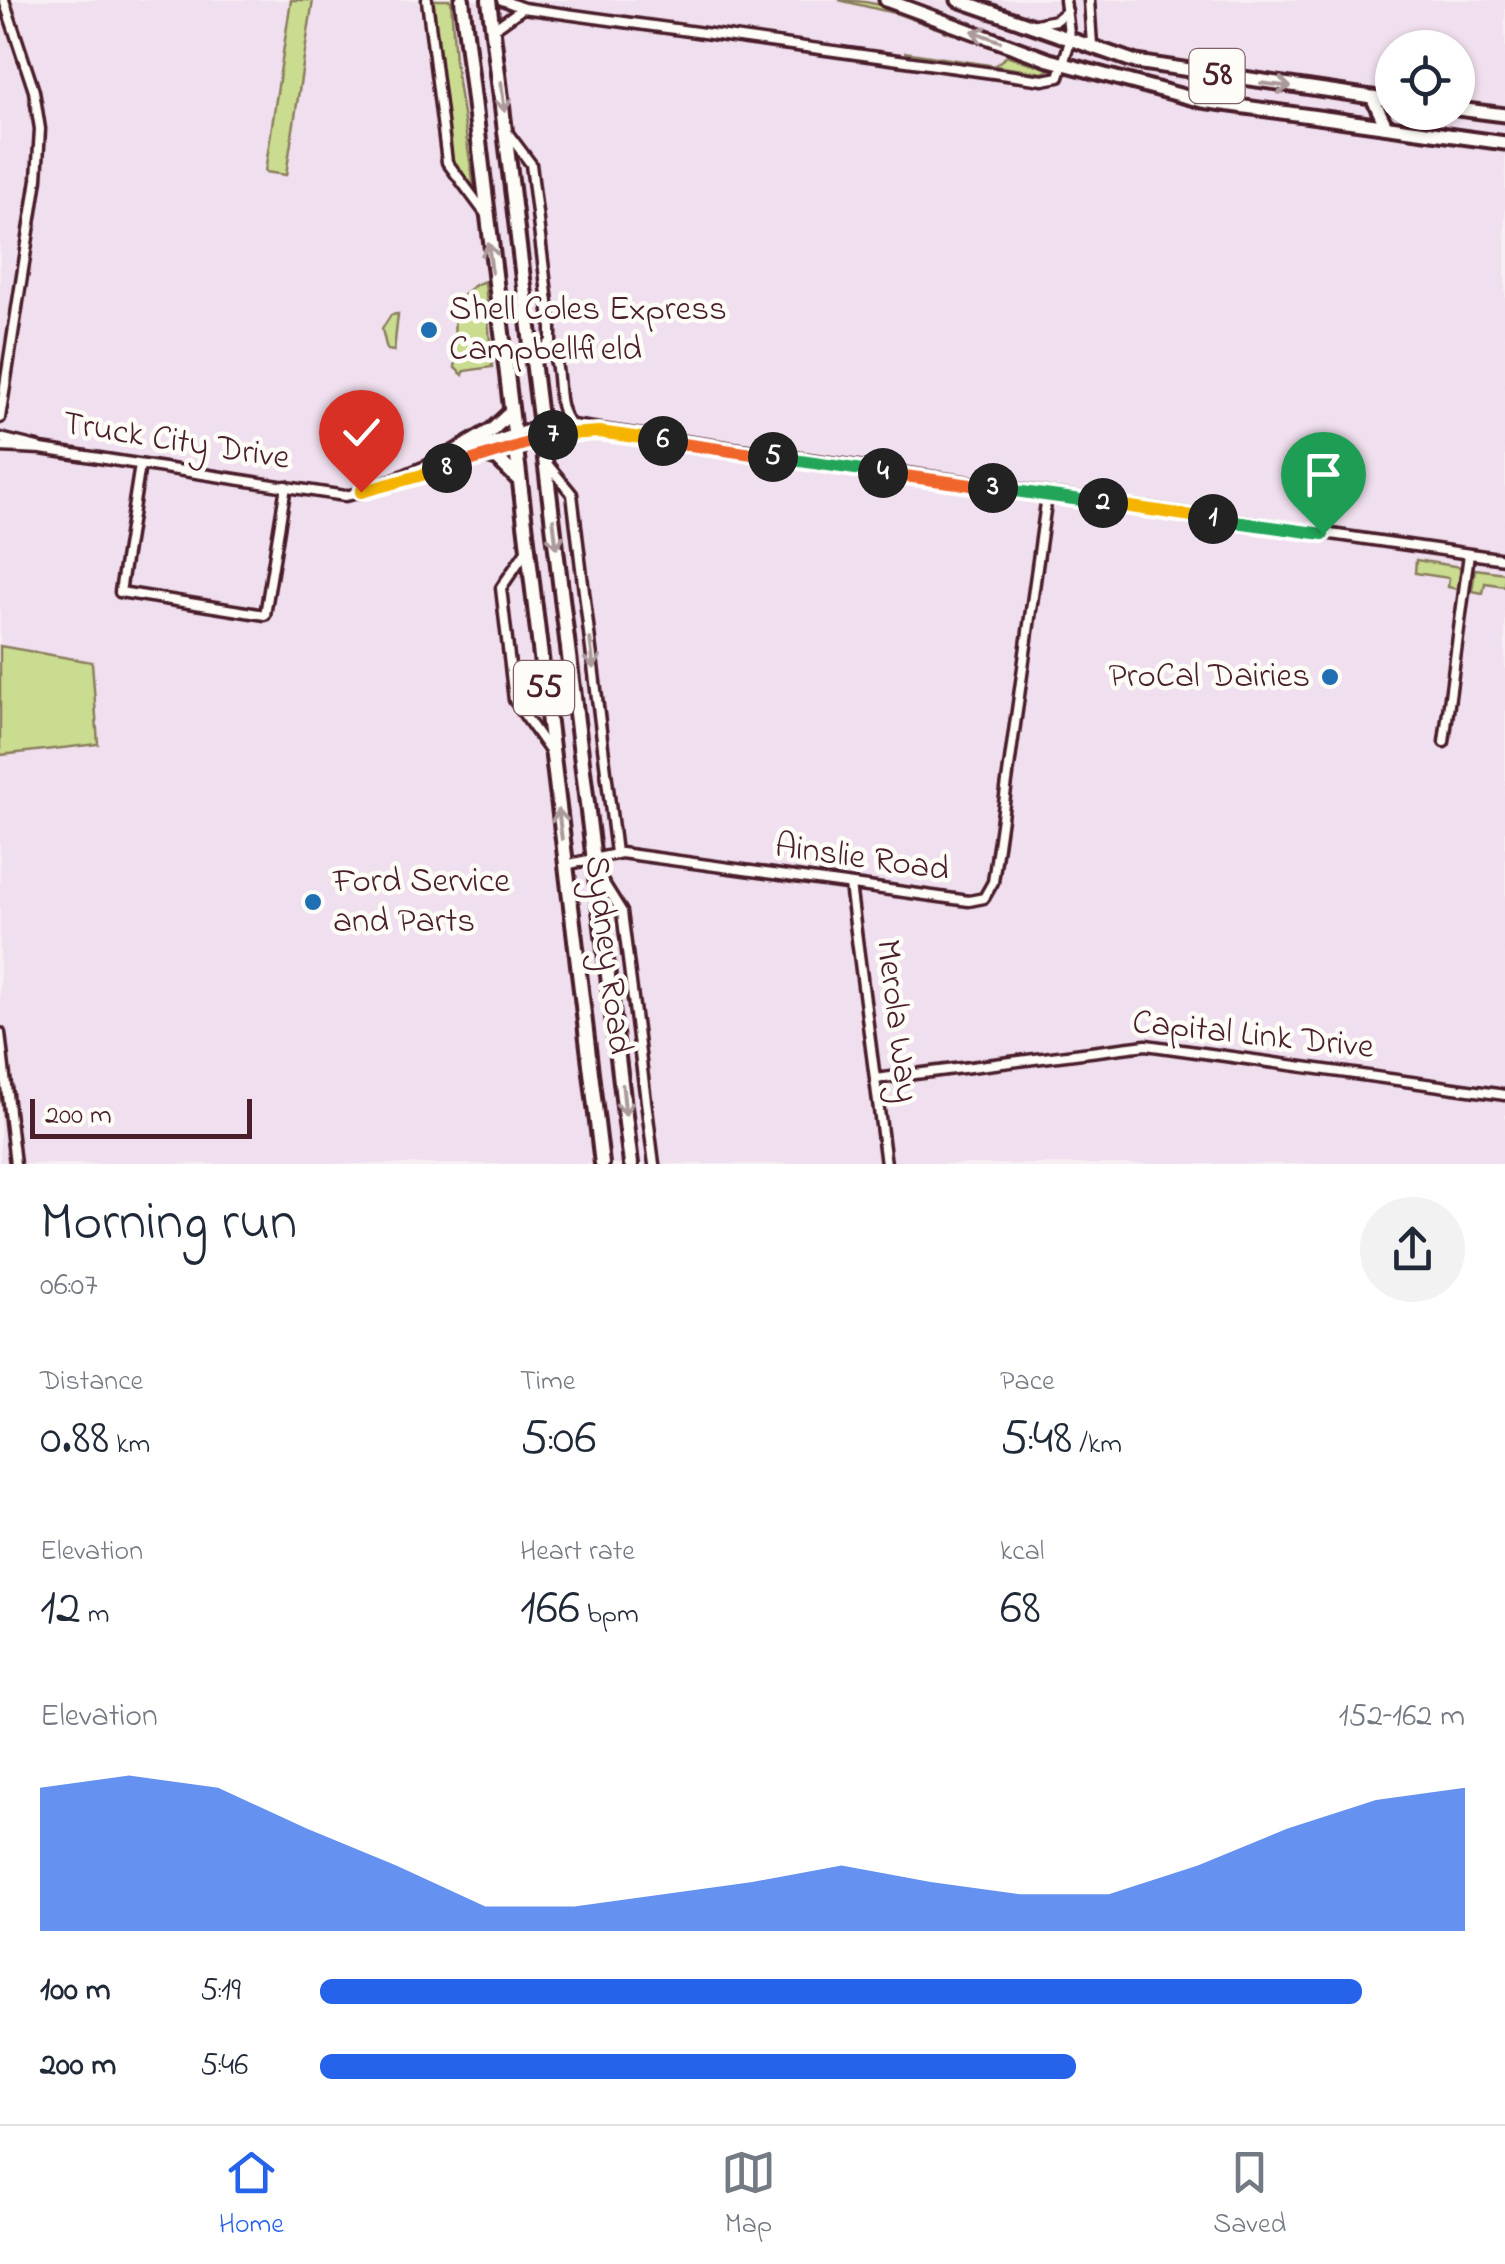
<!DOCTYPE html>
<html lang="en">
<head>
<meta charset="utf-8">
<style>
  :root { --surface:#fff; --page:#f2f2f3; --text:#1f2937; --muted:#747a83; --line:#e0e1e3; --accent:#2563eb }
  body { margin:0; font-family:"Indie Flower",sans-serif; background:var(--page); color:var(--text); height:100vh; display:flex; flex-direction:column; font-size:38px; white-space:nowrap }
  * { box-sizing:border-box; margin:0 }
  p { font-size:32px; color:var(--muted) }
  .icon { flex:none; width:55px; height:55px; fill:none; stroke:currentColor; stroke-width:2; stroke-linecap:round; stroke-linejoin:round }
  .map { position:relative; height:1164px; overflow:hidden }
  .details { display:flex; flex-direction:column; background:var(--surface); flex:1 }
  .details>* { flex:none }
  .tools { position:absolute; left:1375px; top:30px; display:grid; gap:20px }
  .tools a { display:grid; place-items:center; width:100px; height:100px; border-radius:50%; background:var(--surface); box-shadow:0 2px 8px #0004; font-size:50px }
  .scale { position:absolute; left:30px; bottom:25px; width:222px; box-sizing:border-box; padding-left:10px; border:5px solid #4a1f2b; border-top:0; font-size:28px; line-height:35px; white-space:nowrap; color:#4a1f2b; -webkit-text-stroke:8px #fdfcf7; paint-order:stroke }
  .pin { position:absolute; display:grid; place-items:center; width:85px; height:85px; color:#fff; margin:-102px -42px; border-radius:50% 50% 50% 0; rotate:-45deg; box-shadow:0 0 10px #0007 }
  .pin .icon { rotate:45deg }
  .km { position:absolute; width:50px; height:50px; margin:-25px; border-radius:50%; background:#222; color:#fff; font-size:28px; line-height:50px; text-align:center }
  .round { display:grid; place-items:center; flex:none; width:105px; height:105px; border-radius:52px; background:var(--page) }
  .headline { display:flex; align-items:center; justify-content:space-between; height:170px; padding:0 40px }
  h1 { font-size:55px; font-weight:600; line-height:75px }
  .stats { display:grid; grid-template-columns:repeat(3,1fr); gap:15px; height:170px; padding:10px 40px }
  .stats div { display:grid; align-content:center }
  .stats b { font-size:50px; font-weight:600 }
  .stats small { font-size:28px; font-weight:400 }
  .stats p { font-size:28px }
  .chart { height:280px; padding:20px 40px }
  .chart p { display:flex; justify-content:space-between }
  .chart svg { width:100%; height:180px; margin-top:10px; fill:var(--accent); opacity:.7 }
  ul { padding:0 40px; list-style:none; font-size:32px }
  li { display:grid; grid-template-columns:160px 120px 1fr; align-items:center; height:75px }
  li i { height:25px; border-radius:12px; background:var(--accent) }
  .tab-bar { display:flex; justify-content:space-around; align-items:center; height:140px; border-top:2px solid var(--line); background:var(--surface); font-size:28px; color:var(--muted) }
  .tab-bar a { display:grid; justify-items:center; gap:5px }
  .tab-bar .active { color:var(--accent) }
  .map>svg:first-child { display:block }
</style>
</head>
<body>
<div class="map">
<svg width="1505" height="1164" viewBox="0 0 1505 1164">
  <rect width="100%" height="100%" fill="#f7eff3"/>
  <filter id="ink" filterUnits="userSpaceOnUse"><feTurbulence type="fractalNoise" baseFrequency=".01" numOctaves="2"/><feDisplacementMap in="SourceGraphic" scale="20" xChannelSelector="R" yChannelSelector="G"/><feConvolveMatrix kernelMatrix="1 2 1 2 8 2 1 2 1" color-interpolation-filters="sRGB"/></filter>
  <g filter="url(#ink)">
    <path fill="#f0dfee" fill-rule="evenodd" d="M 0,0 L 1505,0 L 1505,1164 L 0,1164 ZM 1392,48 L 1458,48 L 1458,112 L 1392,112 Z"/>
    <path fill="#cadc90" stroke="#8a7e5e" stroke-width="2.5" d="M 291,0 L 313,0 L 286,175 L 265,172 Z
      M 432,0 L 451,0 L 455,62 L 475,194 L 452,161 Z
      M 839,0 C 876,0 910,13 944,26 L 950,33 L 898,14 Z
      M 904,52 L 994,66 L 1007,56 L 1050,69 L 1042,73 Z
      M 485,281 L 492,367 L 464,371 L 463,375 L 455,368 C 458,333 442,296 485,281 Z
      M 398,314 L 394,351 L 387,350 L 382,329 L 391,315 Z
      M 1416,560 L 1461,567 L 1458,589 L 1448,587 L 1449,578 L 1415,573 Z
      M 1475,569 L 1505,573 L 1505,586 L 1485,583 L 1483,593 L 1472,591 Z
      M 0,646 L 92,662 L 98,744 L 0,755 Z"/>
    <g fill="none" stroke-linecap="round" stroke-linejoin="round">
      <g stroke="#4a1f2b" stroke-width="15">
        <path id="street" d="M 427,0 L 447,162 L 485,213
          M 502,0 L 523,8 L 1043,80 L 1059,77 L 1070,41 L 1065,0
          M 1089,0 L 1092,45
          M 1031,25 L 1056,20 L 1067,11
          M 495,28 L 523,8
          M 507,132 L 531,164 L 551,327 L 551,341 L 534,361
          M 548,346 C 566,369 551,403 571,425
          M 0,418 L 37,179 L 40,129 L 34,91 L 4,0
          M 0,438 L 37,447
          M 0,447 L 41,449 L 345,496 C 427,479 505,438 589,432
          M 467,450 L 541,425 L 565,424 L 1505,559
          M 140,465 L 120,592 L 265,615 L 286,486
          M 549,466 L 572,494 L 616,853
          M 361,493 L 445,458
          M 526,551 L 501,588 L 514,700 L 552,754
          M 1444,742 L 1469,554
          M 565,865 L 621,853 L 969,901 L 984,898 L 993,882 L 1047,496
          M 597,872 L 622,912 L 654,1164
          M 850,885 L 886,1164
          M 0,1033 L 15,1164
          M 875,1079 L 1146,1045 L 1505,1095"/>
      </g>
      <g stroke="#4a1f2b" stroke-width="19">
        <path id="primary" d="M 886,0 L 1049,60 L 1202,101 L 1505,143
          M 958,0 L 1136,62 L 1392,100
          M 1372,97 L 1386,126
          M 1458,109 L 1505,115"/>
      </g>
      <g stroke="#4a1f2b" stroke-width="20">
        <path id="highway" d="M 462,0 L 602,1164
          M 489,0 L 631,1164
          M 485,455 L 498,459 L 520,481
          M 445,458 L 492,430 L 509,414"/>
      </g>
      <use href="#street" stroke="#fdfcf7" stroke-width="8"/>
      <use href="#primary" stroke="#fdfcf7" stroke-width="11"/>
      <use href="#highway" stroke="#fdfcf7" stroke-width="12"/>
    </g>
    <defs><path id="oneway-shaft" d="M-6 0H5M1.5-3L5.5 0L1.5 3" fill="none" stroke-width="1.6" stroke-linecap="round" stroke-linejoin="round" transform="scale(2.5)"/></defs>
    <g stroke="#ac999b">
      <use href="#oneway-shaft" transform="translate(986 36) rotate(-159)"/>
      <use href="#oneway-shaft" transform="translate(1276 85) rotate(7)"/>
      <use href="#oneway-shaft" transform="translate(503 97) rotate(83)"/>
      <use href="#oneway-shaft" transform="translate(490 258) rotate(-97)"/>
      <use href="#oneway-shaft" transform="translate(555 534) rotate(83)"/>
      <use href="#oneway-shaft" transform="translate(592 654) rotate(83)"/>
      <use href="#oneway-shaft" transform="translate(560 824) rotate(-97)"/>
      <use href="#oneway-shaft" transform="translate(624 1100) rotate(84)"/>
    </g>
  </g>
  <g fill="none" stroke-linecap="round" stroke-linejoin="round" filter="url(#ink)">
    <g stroke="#fff" stroke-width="20">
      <path id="split-1" d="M 1213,519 L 1323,534"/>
    </g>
    <g stroke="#fff" stroke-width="20">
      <path id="split-2" d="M 1103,503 L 1213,519"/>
    </g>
    <g stroke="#fff" stroke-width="20">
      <path id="split-3" d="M 993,488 L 1103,503"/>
    </g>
    <g stroke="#fff" stroke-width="20">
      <path id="split-4" d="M 883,473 L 993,488"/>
    </g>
    <g stroke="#fff" stroke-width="20">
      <path id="split-5" d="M 773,457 L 883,473"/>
    </g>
    <g stroke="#fff" stroke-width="20">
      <path id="split-6" d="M 663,441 L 773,457"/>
    </g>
    <g stroke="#fff" stroke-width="20">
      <path id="split-7" d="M 553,435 L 599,432 L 663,441"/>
    </g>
    <g stroke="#fff" stroke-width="20">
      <path id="split-8" d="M 447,468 L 553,435"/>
    </g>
    <g stroke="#fff" stroke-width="20">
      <path id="split-9" d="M 361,492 L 447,468"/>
    </g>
    <use href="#split-1" stroke="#22a559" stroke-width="12"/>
    <use href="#split-2" stroke="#f5b400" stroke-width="12"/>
    <use href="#split-3" stroke="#22a559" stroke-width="12"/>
    <use href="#split-4" stroke="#f0652b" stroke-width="12"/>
    <use href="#split-5" stroke="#22a559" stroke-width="12"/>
    <use href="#split-6" stroke="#f0652b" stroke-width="12"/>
    <use href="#split-7" stroke="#f5b400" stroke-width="12"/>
    <use href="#split-8" stroke="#f0652b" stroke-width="12"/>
    <use href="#split-9" stroke="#f5b400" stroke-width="12"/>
  </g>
  <g fill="#1f6fb2" stroke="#fdfcf7" stroke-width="4">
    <circle cx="429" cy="330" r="10"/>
    <circle cx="1330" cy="677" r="10"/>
    <circle cx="313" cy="902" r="10"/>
  </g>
  <g text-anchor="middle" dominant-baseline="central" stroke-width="9" stroke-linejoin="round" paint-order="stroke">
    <g fill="#fdfcf7" stroke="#806168" stroke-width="2.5">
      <rect x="1189.5" y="49" width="55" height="54" rx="8"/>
      <rect x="514" y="661" width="60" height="54" rx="8"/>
    </g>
    <g font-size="32" font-weight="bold" fill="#4a1f2b">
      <text x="1217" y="76">58</text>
      <text x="544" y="688">55</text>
    </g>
    <g font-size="35" fill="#4a1f2b" stroke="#fdfcf7" text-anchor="start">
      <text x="449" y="310">Shell Coles Express<tspan x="449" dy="40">Campbellfield</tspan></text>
      <text x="1310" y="677" text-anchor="end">ProCal Dairies</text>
      <text x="333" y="882">Ford Service<tspan x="333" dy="40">and Parts</tspan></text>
    </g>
    <g font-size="35" fill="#4a1f2b" stroke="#fdfcf7">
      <text transform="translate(176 442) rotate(9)">Truck City Drive</text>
      <text transform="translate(862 859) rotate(8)">Ainslie Road</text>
      <text transform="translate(607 955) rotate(83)">Sydney Road</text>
      <text transform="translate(896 1021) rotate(83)">Merola Way</text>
      <text transform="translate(1253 1036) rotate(6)">Capital Link Drive</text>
    </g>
  </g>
</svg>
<div class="tools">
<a><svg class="icon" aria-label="locate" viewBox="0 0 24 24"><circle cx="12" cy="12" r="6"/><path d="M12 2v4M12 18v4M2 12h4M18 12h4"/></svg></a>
</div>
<div class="scale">200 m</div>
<div class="pin" style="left:1323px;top:534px;background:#1e9e55"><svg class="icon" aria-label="arrive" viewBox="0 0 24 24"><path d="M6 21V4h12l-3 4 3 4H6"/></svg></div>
<div class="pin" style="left:361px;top:492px;background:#d93025"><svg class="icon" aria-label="check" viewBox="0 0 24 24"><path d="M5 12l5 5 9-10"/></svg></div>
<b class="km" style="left:1213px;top:519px">1</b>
<b class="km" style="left:1103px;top:503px">2</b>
<b class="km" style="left:993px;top:488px">3</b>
<b class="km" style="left:883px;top:473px">4</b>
<b class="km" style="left:773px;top:457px">5</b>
<b class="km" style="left:663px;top:441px">6</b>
<b class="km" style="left:553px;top:435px">7</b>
<b class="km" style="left:447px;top:468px">8</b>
</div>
<section class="details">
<div class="headline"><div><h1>Morning run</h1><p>06:07</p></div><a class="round"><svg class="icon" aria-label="share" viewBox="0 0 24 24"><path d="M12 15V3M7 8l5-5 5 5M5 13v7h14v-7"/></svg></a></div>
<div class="stats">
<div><p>Distance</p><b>0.88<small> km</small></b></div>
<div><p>Time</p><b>5:06</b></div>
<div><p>Pace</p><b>5:48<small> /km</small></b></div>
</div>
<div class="stats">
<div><p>Elevation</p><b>12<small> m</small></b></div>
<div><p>Heart rate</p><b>166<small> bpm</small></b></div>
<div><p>kcal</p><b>68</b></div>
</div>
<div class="chart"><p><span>Elevation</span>152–162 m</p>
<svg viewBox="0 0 160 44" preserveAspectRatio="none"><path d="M0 44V9L10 6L20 9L30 19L40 28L50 38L60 38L70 35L80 32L90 28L100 32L110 35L120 35L130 28L140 19L150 12L160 9V44z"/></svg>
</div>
<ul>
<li><b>100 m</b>5:19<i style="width:91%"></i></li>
<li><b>200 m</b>5:46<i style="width:66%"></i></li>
</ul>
</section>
<nav class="tab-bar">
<a class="active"><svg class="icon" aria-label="home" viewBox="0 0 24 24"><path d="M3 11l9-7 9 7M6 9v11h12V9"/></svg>Home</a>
<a><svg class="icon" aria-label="map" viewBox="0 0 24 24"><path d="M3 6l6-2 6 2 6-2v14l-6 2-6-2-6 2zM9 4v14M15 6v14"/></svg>Map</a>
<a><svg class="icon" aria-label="saved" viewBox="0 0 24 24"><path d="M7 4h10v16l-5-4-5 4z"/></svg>Saved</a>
</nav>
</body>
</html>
